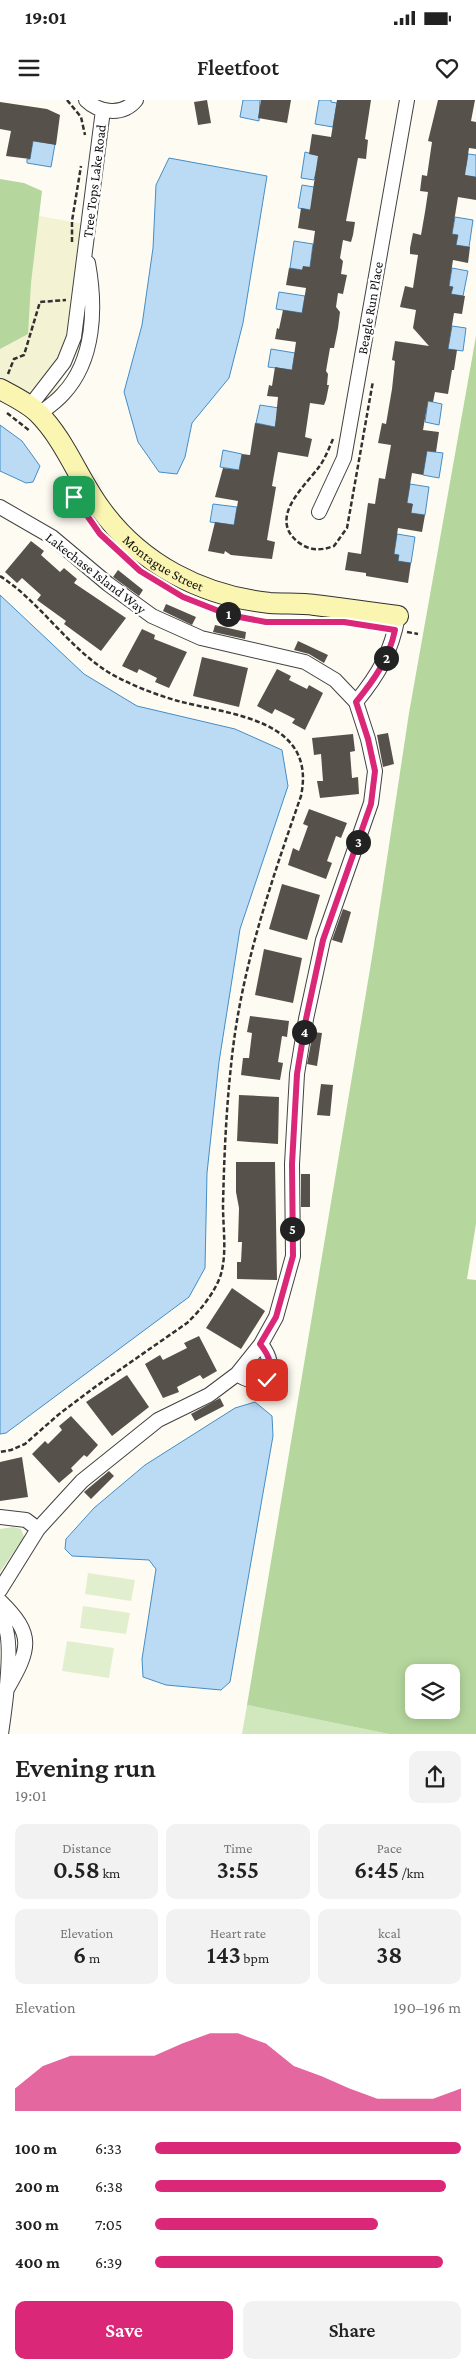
<!DOCTYPE html>
<html lang="en">
<head>
<meta charset="utf-8">
<style>
  :root { --surface:#fff; --page:#f2f2f2; --text:#222; --muted:#767676; --accent:#db2777 }
  body { margin:0; font-family:"Crimson Pro",serif; background:var(--page); color:var(--text); height:100vh; display:flex; flex-direction:column; font-size:19px; white-space:nowrap }
  * { box-sizing:border-box; margin:0 }
  p { font-size:16px; color:var(--muted) }
  .icon { flex:none; width:28px; height:28px; fill:none; stroke:currentColor; stroke-width:2; stroke-linecap:round; stroke-linejoin:round }
  .map { position:relative; height:1634px; overflow:hidden }
  .panel { display:flex; flex-direction:column; background:var(--surface); flex:1 }
  .panel>* { flex:none }
  .controls { position:absolute; left:405px; top:1564px; display:grid; gap:10px }
  .controls a { display:grid; place-items:center; width:55px; height:55px; border-radius:10px; background:var(--surface); box-shadow:0 2px 12px #0003; font-size:25px }
  .pin { position:absolute; display:grid; place-items:center; width:42px; height:42px; color:#fff; margin:-21px; border-radius:10px; box-shadow:0 2px 8px #0006 }
  .km { position:absolute; width:25px; height:25px; margin:-12px; border-radius:50%; background:#222; color:#fff; font-size:14px; line-height:25px; text-align:center }
  .round { display:grid; place-items:center; flex:none; width:52px; height:52px; border-radius:10px; background:var(--page) }
  .head { display:flex; align-items:center; justify-content:space-between; height:85px; padding:0 15px }
  h1 { font-size:28px; font-weight:600; line-height:38px }
  .stats { display:grid; grid-template-columns:repeat(3,1fr); gap:8px; height:85px; padding:5px 15px }
  .stats div { display:grid; align-content:center; border-radius:10px; background:var(--page); text-align:center }
  .stats b { font-size:25px; font-weight:600 }
  .stats small { font-size:14px; font-weight:400 }
  .stats p { font-size:14px }
  .chart { height:140px; padding:10px 15px }
  .chart p { display:flex; justify-content:space-between }
  .chart svg { width:100%; height:90px; margin-top:5px; fill:var(--accent); opacity:.7 }
  .action { display:flex; gap:10px; margin-top:auto; padding:10px 15px }
  .action a { flex:1; height:58px; border-radius:10px; background:var(--accent); color:#fff; font-size:20px; font-weight:600; line-height:58px; text-align:center }
  .action a+a { background:var(--page); color:var(--text) }
  ul { padding:0 15px; list-style:none; font-size:16px }
  li { display:grid; grid-template-columns:80px 60px 1fr; align-items:center; height:38px }
  li i { height:12px; border-radius:6px; background:var(--accent) }
  .status { display:flex; justify-content:space-between; align-items:center; height:35px; padding:0 25px; background:var(--surface); direction:ltr }
  .status svg { height:14px; fill:currentColor }
  header { display:flex; justify-content:space-between; align-items:center; height:65px; padding:0 15px; background:var(--surface); font-size:22px; font-weight:600 }
  .map>svg:first-child { display:block }
</style>
</head>
<body>
<div class="status"><b>19:01</b><svg viewBox="0 0 49 12"><path d="M0 12V9h3v3zM5 12V6h3v6zM10 12V3h3v9zM15 12V0h3v12zM26 1h20v11H26zM47 4h2v5h-2z"/></svg></div>
<header><svg class="icon" aria-label="menu" viewBox="0 0 24 24"><path d="M4 6h16M4 12h16M4 18h16"/></svg>Fleetfoot<svg class="icon" aria-label="heart" viewBox="0 0 24 24"><path d="M12 20l-8-8c-3-5 5-10 8-4 3-6 11-1 8 4z"/></svg></header>
<div class="map">
<svg width="476" height="1634" viewBox="0 0 476 1634">
  <rect width="100%" height="100%" fill="#fefcf2"/>
  <path fill="#f3f2d3" d="M 0,109 L 90,125 L 80,250 L 43,309 L 0,281 Z"/>
  <path fill="#d1e7bd" d="M 13,1427 L 21,1429 L 24,1437 L 0,1472 L 0,1429 Z
    M 247,1605 L 389,1634 L 242,1634 Z"/>
  <path fill="#b5d79d" fill-rule="evenodd" d="M 0,79 L 24,83 L 42,91 L 31,183 L 28,234 L 0,249 Z
    M 476,236 L 476,1124 L 467,1179 L 476,1180 L 476,1634 L 389,1634 L 247,1605 L 373,851 L 409,613 ZM 451,1572 L 451,1610 L 414,1610 L 414,1572 Z"/>
  <path fill="#e2efce" d="M 88,1473 L 135,1480 L 131,1501 L 85,1494 Z
    M 83,1506 L 130,1513 L 126,1534 L 80,1528 Z
    M 67,1541 L 114,1548 L 109,1578 L 62,1571 Z"/>
  <path fill="#badbf3" stroke="#458dc5" d="M 243,0 L 260,0 L 259,21 L 240,17 Z
    M 319,0 L 331,0 L 331,2 L 337,3 L 333,27 L 315,24 Z
    M 33,41 L 55,44 L 51,67 L 27,63 L 27,59 L 30,59 Z
    M 305,52 L 320,56 L 314,80 L 301,78 Z
    M 468,54 L 476,55 L 476,77 L 461,75 L 466,66 Z
    M 169,58 L 267,76 L 243,223 L 229,278 L 192,323 L 185,357 L 177,374 L 159,372 L 138,342 L 124,292 L 142,225 L 153,148 L 156,85 Z
    M 302,85 L 314,87 L 312,110 L 298,108 Z
    M 455,117 L 473,120 L 469,147 L 456,145 L 458,135 L 452,134 Z
    M 294,141 L 313,144 L 310,167 L 302,170 L 290,168 Z
    M 452,168 L 468,171 L 463,196 L 451,194 L 453,187 L 449,186 Z
    M 279,192 L 305,196 L 302,213 L 276,209 Z
    M 452,226 L 466,228 L 463,251 L 448,249 Z
    M 271,249 L 295,253 L 292,270 L 268,267 Z
    M 428,301 L 442,304 L 439,325 L 425,322 Z
    M 260,305 L 279,308 L 275,327 L 256,323 Z
    M 0,325 L 22,341 L 40,366 L 33,382 L 26,383 L 0,371 Z
    M 223,350 L 242,354 L 239,370 L 220,367 Z
    M 427,351 L 443,353 L 439,378 L 423,375 Z
    M 410,384 L 429,387 L 425,415 L 411,413 L 412,404 L 407,403 Z
    M 213,404 L 237,407 L 234,425 L 210,422 Z
    M 397,434 L 415,437 L 411,463 L 398,461 L 399,455 L 394,454 Z
    M 0,495 L 84,574 L 137,606 L 235,629 L 282,650 L 288,686 L 240,829 L 219,962 L 207,1073 L 205,1168 L 189,1197 L 6,1333 L 0,1334 Z
    M 255,1302 L 272,1316 L 273,1336 L 230,1582 L 221,1590 L 166,1585 L 143,1577 L 142,1559 L 156,1469 L 149,1460 L 72,1456 L 65,1449 L 66,1439 L 94,1408 L 145,1365 L 235,1308 Z"/>
  <path fill="#57514c" d="M 207,0 L 211,23 L 198,25 L 194,2 Z
    M 261,0 L 291,0 L 287,23 L 258,18 Z
    M 337,0 L 371,0 L 365,39 L 368,40 L 366,59 L 358,58 L 346,121 L 355,122 L 353,135 L 351,142 L 343,140 L 340,158 L 343,161 L 341,174 L 347,175 L 343,194 L 338,193 L 336,207 L 340,212 L 338,228 L 334,248 L 330,248 L 326,271 L 328,274 L 327,285 L 329,285 L 326,300 L 324,305 L 310,303 L 305,337 L 312,339 L 308,357 L 278,352 L 272,386 L 276,387 L 267,440 L 275,442 L 272,459 L 231,455 L 225,451 L 224,454 L 208,451 L 215,422 L 234,425 L 238,401 L 215,397 L 223,368 L 239,370 L 242,354 L 250,355 L 255,323 L 275,327 L 278,297 L 267,296 L 269,285 L 272,286 L 275,267 L 292,270 L 296,242 L 275,239 L 277,228 L 279,229 L 283,210 L 302,213 L 306,188 L 286,185 L 289,168 L 302,170 L 303,166 L 310,167 L 315,131 L 298,128 L 301,108 L 310,110 L 318,56 L 309,54 L 312,34 L 331,37 Z
    M 438,0 L 475,0 L 471,21 L 476,22 L 476,49 L 469,48 L 465,75 L 476,77 L 476,100 L 458,97 L 452,134 L 458,135 L 456,145 L 470,147 L 468,163 L 453,160 L 449,186 L 453,187 L 451,194 L 465,196 L 462,214 L 454,213 L 448,249 L 457,250 L 454,270 L 452,270 L 448,294 L 435,292 L 433,302 L 428,301 L 423,330 L 439,332 L 436,352 L 427,351 L 423,375 L 412,373 L 407,403 L 413,404 L 411,413 L 425,415 L 422,432 L 398,428 L 394,454 L 399,455 L 398,461 L 411,463 L 408,483 L 366,476 L 366,473 L 345,470 L 348,452 L 361,454 L 368,403 L 375,404 L 379,378 L 385,379 L 391,345 L 378,343 L 382,323 L 386,324 L 392,289 L 395,261 L 392,260 L 395,241 L 429,246 L 413,228 L 416,210 L 400,207 L 405,186 L 413,188 L 418,155 L 410,154 L 410,148 L 413,133 L 421,135 L 425,112 L 428,92 L 420,91 L 422,75 L 427,76 L 432,42 L 428,41 Z
    M 0,2 L 47,9 L 60,15 L 56,45 L 33,41 L 30,59 L 6,56 L 11,31 L 0,29 Z
    M 31,441 L 44,451 L 41,455 L 60,472 L 64,468 L 77,479 L 74,483 L 126,518 L 101,551 L 64,524 L 66,521 L 37,500 L 41,495 L 22,478 L 17,483 L 5,472 Z
    M 118,470 L 143,490 L 139,496 L 113,477 Z
    M 166,504 L 196,517 L 192,525 L 163,511 Z
    M 215,525 L 246,532 L 245,539 L 213,532 Z
    M 142,529 L 155,535 L 154,539 L 187,552 L 169,588 L 155,582 L 157,578 L 139,569 L 137,573 L 122,566 Z
    M 298,541 L 328,555 L 324,563 L 309,554 L 294,550 Z
    M 202,557 L 248,568 L 239,607 L 193,596 Z
    M 277,569 L 291,576 L 289,580 L 307,589 L 309,585 L 323,593 L 305,630 L 292,623 L 295,619 L 275,609 L 272,614 L 257,606 Z
    M 388,633 L 394,664 L 383,667 L 377,635 Z
    M 353,634 L 355,651 L 350,652 L 352,678 L 358,677 L 359,694 L 320,698 L 317,681 L 323,681 L 321,654 L 314,655 L 312,638 Z
    M 309,709 L 347,723 L 341,738 L 336,736 L 327,761 L 332,763 L 326,779 L 288,765 L 293,748 L 299,751 L 308,726 L 303,724 Z
    M 282,784 L 320,795 L 307,840 L 269,829 Z
    M 343,809 L 351,812 L 342,843 L 332,840 Z
    M 264,849 L 302,858 L 293,903 L 255,895 Z
    M 250,916 L 289,921 L 287,937 L 282,936 L 278,962 L 283,963 L 280,980 L 241,975 L 243,958 L 249,958 L 252,933 L 247,932 Z
    M 313,932 L 322,933 L 317,966 L 307,964 Z
    M 321,984 L 333,985 L 330,1016 L 317,1015 Z
    M 239,995 L 279,997 L 278,1044 L 237,1041 Z
    M 236,1062 L 275,1062 L 277,1180 L 237,1179 L 237,1162 L 241,1162 L 242,1142 L 238,1142 L 239,1108 L 236,1092 Z
    M 301,1074 L 310,1074 L 310,1107 L 301,1107 Z
    M 232,1188 L 265,1211 L 241,1249 L 206,1228 Z
    M 199,1236 L 217,1271 L 203,1279 L 200,1275 L 177,1287 L 179,1292 L 163,1298 L 145,1264 L 160,1255 L 163,1260 L 187,1248 L 184,1243 Z
    M 127,1275 L 149,1307 L 112,1336 L 86,1302 Z
    M 220,1298 L 224,1306 L 195,1321 L 191,1314 Z
    M 71,1316 L 98,1345 L 87,1357 L 84,1355 L 71,1368 L 73,1371 L 59,1383 L 32,1354 L 45,1341 L 48,1344 L 62,1330 L 59,1326 Z
    M 22,1357 L 28,1397 L 0,1401 L 0,1362 Z
    M 109,1371 L 114,1376 L 91,1399 L 84,1392 Z"/>
  <g fill="none" stroke-linecap="round" stroke-linejoin="round">
    <g stroke="#424242" stroke-width="16">
      <path id="street" d="M 86,0 C 99,13 123,16 136,0
        M 30,306 L 64,262 L 74,237 L 103,10
        M 39,314 C 47,308 56,302 63,294 C 95,260 96,207 88,163
        M 0,407 L 52,437 L 108,484 L 152,516 L 201,538 L 305,562 L 335,580 L 356,602 L 368,639 L 375,671 L 371,703 L 323,840 L 306,919 L 297,974 L 292,1064 L 293,1156 L 276,1217 L 261,1244 L 237,1274 L 209,1295 L 158,1320 L 82,1381 L 38,1429 L 0,1490
        M 319,412 L 344,358 L 407,0
        M 356,602 C 379,574 391,553 398,516
        M 237,1274 C 247,1281 255,1282 267,1281 C 272,1265 271,1258 261,1244
        M 0,1417 L 26,1420 L 38,1429
        M 0,1501 C 35,1535 30,1549 7,1589
        M 0,1518 C 17,1532 4,1612 1,1634"/>
    </g>
    <g stroke="#313131" stroke-width="22">
      <g id="secondary">
        <path id="s1" d="M 0,289 C 13,296 28,303 38,313 C 65,340 78,378 100,408 C 140,464 202,496 270,503 C 285,504 300,503 315,505 C 343,508 370,513 398,516"/>
      </g>
    </g>
    <path stroke="#313131" stroke-width="2.5" stroke-dasharray="5 2.5" stroke-linecap="butt" d="M 67,0 L 81,17 L 85,35
      M 72,142 L 72,121 L 81,66
      M 8,274 L 14,259 L 24,255 L 40,202 L 66,200
      M 7,313 L 30,331
      M 333,339 C 329,348 325,359 319,367 C 304,387 268,418 298,442 C 310,451 320,451 334,446 L 347,428 L 373,281
      M 0,476 C 39,501 67,546 108,572 C 130,585 154,594 178,601 C 231,615 317,619 301,696 C 270,785 240,872 231,966 C 226,1012 224,1060 223,1106 C 223,1128 227,1152 221,1174 C 216,1191 200,1211 187,1223 L 95,1287 L 58,1315 L 25,1344 L 11,1350 L 0,1352
      M 219,511 L 266,522 L 310,522
      M 407,532 L 418,534"/>
    <use href="#street" stroke="#fff" stroke-width="14"/>
    <use href="#secondary" stroke="#faf5b1" stroke-width="20"/>
  </g>
  <g fill="none" stroke-linecap="round" stroke-linejoin="round">
    <g stroke="#fff" stroke-width="10">
      <path id="route" d="M 74,397 L 100,434 L 140,471 L 183,497 L 229,515 L 266,522 L 344,522 L 395,530 C 389,559 374,580 356,602 L 368,639 L 375,671 L 371,704 L 323,840 L 306,919 L 297,974 L 292,1064 L 293,1156 L 276,1217 L 260,1244 C 271,1258 272,1264 267,1280"/>
    </g>
    <use href="#route" stroke="#db2777" stroke-width="6"/>
  </g>
  <g text-anchor="middle" dominant-baseline="central" stroke-width="5" stroke-linejoin="round" paint-order="stroke">
    <g font-size="14" fill="#0f0f0f" stroke="#fff">
      <text transform="translate(94 81) rotate(-83)">Tree Tops Lake Road</text>
      <text transform="translate(370 208) rotate(-80)">Beagle Run Place</text>
      <text stroke="none"><textPath href="#s1" startOffset="244">Montague Street</textPath></text>
      <text transform="translate(96 473) rotate(38)">Lakechase Island Way</text>
    </g>
  </g>
</svg>
<div class="controls">
<a><svg class="icon" aria-label="layers" viewBox="0 0 24 24"><path d="M12 4l9 5-9 5-9-5zM3 14l9 5 9-5"/></svg></a>
</div>
<div class="pin" style="left:74px;top:397px;background:#1e9e55"><svg class="icon" aria-label="arrive" viewBox="0 0 24 24"><path d="M6 21V4h12l-3 4 3 4H6"/></svg></div>
<div class="pin" style="left:267px;top:1280px;background:#d93025"><svg class="icon" aria-label="check" viewBox="0 0 24 24"><path d="M5 12l5 5 9-10"/></svg></div>
<b class="km" style="left:228px;top:514px">1</b>
<b class="km" style="left:386px;top:558px">2</b>
<b class="km" style="left:358px;top:742px">3</b>
<b class="km" style="left:304px;top:932px">4</b>
<b class="km" style="left:292px;top:1129px">5</b>
</div>
<section class="panel">
<div class="head"><div><h1>Evening run</h1><p>19:01</p></div><a class="round"><svg class="icon" aria-label="share" viewBox="0 0 24 24"><path d="M12 15V3M7 8l5-5 5 5M5 13v7h14v-7"/></svg></a></div>
<div class="stats">
<div><p>Distance</p><b>0.58<small> km</small></b></div>
<div><p>Time</p><b>3:55</b></div>
<div><p>Pace</p><b>6:45<small> /km</small></b></div>
</div>
<div class="stats">
<div><p>Elevation</p><b>6<small> m</small></b></div>
<div><p>Heart rate</p><b>143<small> bpm</small></b></div>
<div><p>kcal</p><b>38</b></div>
</div>
<div class="chart"><p><span>Elevation</span>190–196 m</p>
<svg viewBox="0 0 160 44" preserveAspectRatio="none"><path d="M0 44V33L10 22L20 17L30 17L40 17L50 17L60 11L70 6L80 6L90 11L100 22L110 27L120 33L130 38L140 38L150 38L160 33V44z"/></svg>
</div>
<ul>
<li><b>100 m</b>6:33<i style="width:100%"></i></li>
<li><b>200 m</b>6:38<i style="width:95%"></i></li>
<li><b>300 m</b>7:05<i style="width:73%"></i></li>
<li><b>400 m</b>6:39<i style="width:94%"></i></li>
</ul>
<div class="action"><a>Save</a><a>Share</a></div>
</section>
</body>
</html>
